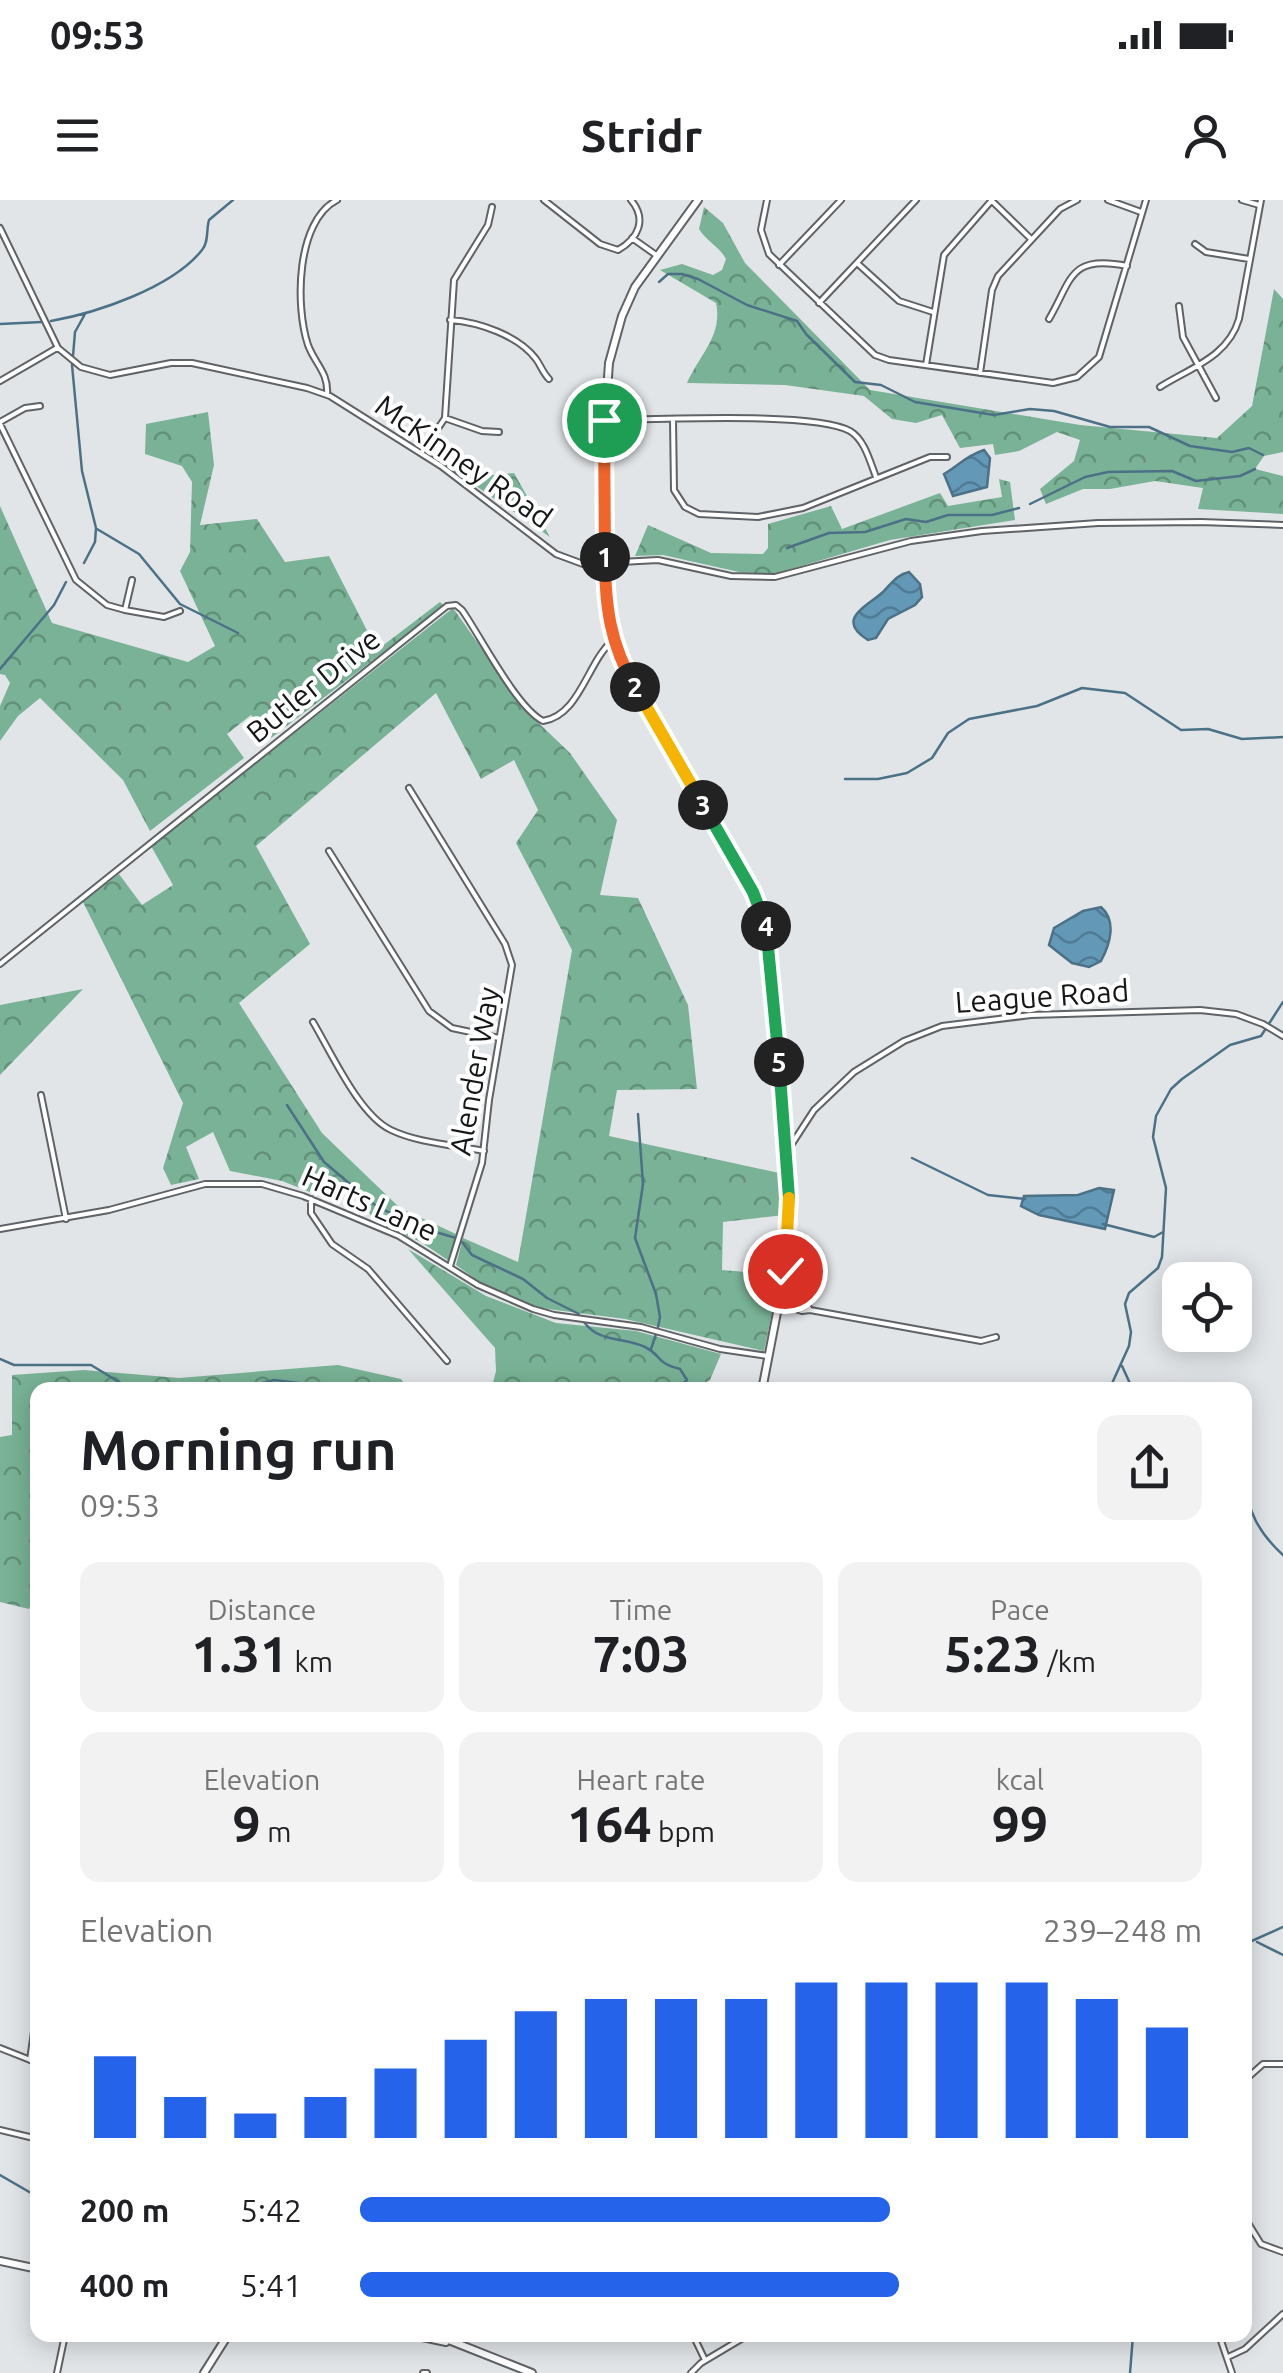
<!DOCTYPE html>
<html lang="en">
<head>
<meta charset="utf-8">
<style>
  :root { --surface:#fff; --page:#f2f2f2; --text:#202124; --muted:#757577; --accent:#2563eb }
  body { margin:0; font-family:Ubuntu,sans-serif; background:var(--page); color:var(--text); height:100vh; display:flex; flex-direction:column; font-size:38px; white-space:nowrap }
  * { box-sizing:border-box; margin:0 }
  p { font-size:32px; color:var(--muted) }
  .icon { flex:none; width:55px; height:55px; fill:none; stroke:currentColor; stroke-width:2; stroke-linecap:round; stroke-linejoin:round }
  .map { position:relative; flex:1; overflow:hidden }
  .sheet { position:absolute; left:30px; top:1182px; width:1222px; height:960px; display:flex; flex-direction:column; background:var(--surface); border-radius:20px; box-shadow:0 5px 25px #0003 }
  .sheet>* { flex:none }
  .tools { position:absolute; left:1162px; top:1062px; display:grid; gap:20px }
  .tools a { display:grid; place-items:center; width:90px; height:90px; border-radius:20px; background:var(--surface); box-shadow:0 5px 25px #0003; font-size:50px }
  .pin { position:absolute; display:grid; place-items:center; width:85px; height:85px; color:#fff; margin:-42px; border:5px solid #fff; border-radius:50%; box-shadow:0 2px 10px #0007 }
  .km { position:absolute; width:50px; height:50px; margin:-25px; border-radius:50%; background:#222; color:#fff; font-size:28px; line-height:50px; text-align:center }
  .round { display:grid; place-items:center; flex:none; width:105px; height:105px; border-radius:20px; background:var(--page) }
  .headline { display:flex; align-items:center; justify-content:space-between; height:170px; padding:0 50px }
  h1 { font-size:55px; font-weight:700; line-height:75px }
  .stats { display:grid; grid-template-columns:repeat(3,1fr); gap:15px; height:170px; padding:10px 50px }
  .stats div { display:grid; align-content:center; border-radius:20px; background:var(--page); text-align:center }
  .stats b { font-size:50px; font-weight:700 }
  .stats small { font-size:28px; font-weight:400 }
  .stats p { font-size:28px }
  .chart { height:280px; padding:20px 50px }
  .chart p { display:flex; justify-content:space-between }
  .chart svg { width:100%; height:180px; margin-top:10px; stroke:var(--accent); stroke-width:6 }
  ul { padding:0 50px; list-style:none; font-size:32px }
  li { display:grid; grid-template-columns:160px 120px 1fr; align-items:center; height:75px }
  li i { height:25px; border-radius:12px; background:var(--accent) }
  .status { display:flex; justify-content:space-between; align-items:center; height:70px; padding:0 50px; background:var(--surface); direction:ltr }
  .status svg { height:28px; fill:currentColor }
  header { display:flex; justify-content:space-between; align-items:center; height:130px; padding:0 50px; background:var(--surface); font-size:45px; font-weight:700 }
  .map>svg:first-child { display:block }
</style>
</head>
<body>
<div class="status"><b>09:53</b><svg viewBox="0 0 49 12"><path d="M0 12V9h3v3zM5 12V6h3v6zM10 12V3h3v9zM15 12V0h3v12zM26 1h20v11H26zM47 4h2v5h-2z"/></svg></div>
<header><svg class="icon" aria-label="menu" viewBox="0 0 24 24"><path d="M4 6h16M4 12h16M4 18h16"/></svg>Stridr<svg class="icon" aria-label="person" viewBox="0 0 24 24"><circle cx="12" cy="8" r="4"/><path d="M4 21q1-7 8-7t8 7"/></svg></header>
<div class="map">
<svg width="1283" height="2173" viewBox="0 0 1283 2173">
  <defs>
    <pattern id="forest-crowns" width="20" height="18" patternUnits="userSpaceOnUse" patternTransform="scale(2.5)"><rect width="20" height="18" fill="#79b296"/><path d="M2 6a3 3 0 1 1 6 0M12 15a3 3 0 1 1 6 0" fill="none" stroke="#629079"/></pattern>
    <pattern id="water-waves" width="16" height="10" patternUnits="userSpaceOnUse" patternTransform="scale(2.5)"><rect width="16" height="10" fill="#6398b7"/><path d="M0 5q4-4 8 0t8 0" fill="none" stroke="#507b94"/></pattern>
  </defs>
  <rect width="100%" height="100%" fill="#e2e5e8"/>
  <path fill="url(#forest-crowns)" d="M 704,7 L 723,23 L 745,63 L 870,190 L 1080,225 L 1217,238 L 1252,206 L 1274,89 L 1283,99 L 1283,252 L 1264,256 L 1255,269 L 1283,276 L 1283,314 L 1198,309 L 1203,288 L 1155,281 L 1110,289 L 1083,289 L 1046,304 L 1040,289 L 1074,261 L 1080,240 L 1057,232 L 1019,251 L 995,255 L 993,244 L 960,248 L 942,215 L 916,223 L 892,219 L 864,196 L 785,185 L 687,183 C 699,155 723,136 716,103 L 660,70 L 682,64 L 713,75 L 722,70 L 726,59 C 719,46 707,42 699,29 Z
    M 208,212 L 214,265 L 200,325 L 257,319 L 285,362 L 329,356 L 377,450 L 440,402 L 444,406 L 271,538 L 251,515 L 227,534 L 244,558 L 150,631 L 123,580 L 40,498 L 18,516 L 0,541 L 0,506 L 10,483 L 5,475 L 0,474 L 0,306 L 52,423 L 188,462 L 215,446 L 180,371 L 190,352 L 192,282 L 182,266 L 145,254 L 146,224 Z
    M 439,252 L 493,275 L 514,273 L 550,337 L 447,266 Z
    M 999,279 L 1010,282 L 1015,320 L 890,340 L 774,374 L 739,372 L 663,355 L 635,356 L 648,325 L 711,353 L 763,354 L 768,348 L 768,324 L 831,306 L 842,329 L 940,293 L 948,306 L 1002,297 Z
    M 453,408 L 525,510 L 570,553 L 617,620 L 600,695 L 638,698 L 688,805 L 697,889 L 617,890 L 609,936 L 784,974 L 785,1015 L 723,1022 L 722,1070 L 780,1075 L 764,1151 L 625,1119 L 540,1108 L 478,1081 L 456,1065 L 463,1038 L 518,1062 L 572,750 L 516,643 L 538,610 L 514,560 L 481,579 L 436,493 L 256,646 L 310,744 L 239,803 L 322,933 L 400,1008 L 456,1034 L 449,1061 L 421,1042 L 374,1021 L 357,992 L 324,973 L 310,992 L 282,981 L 230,971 L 213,932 L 186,947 L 199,979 L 171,985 L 163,968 L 183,903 L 83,702 L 119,674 L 142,705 L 173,685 L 151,646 Z
    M 83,789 L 0,875 L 0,805 Z
    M 408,1049 L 486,1096 L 556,1123 L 636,1131 L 721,1154 L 710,1180 L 694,1190 L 491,1190 L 496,1171 L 495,1148 Z
    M 338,1165 L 401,1179 L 409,1190 L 38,1190 L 37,1392 L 29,1409 L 0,1402 L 0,1237 L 12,1235 L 12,1175 L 84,1170 L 179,1178 Z"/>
  <path fill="url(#water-waves)" stroke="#4c7187" stroke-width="2.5" d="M 984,250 L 990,258 L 987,287 L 953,296 L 944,274 C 961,264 964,257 984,250 Z
    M 909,372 L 920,384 L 922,397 L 915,405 L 888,419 L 876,438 L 868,440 C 834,419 868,406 883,392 C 892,383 896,375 909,372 Z
    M 1101,707 C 1117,721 1110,744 1101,761 L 1089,767 L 1072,763 L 1049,745 L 1054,728 L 1083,711 Z
    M 1099,988 L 1114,990 L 1105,1029 L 1039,1015 L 1021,1006 L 1024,996 L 1078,995 Z"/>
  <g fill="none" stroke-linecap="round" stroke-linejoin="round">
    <path stroke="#4c7187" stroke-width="2.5" d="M 659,82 L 668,74 L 682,74 L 698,79 L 747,105 L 797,121 L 806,134 L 855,182 L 881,185 L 915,202 L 994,215 L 1030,209 L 1054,211 L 1110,227 L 1149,227 L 1190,246 L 1232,252 L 1249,248 L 1263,255
      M 51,121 C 96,113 172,88 202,50 C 209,42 206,30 209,20 L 233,0
      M 0,124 L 42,122
      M 73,156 L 75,132 L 85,114
      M 72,165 L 82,271 L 96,328 L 95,342 L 84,363
      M 1030,304 L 1085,277 L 1108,272 L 1172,271 L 1196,281 L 1240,276 L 1255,269
      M 97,329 L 139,354 L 180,404 L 238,433
      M 787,348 L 829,333 L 865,332 L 906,319 L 926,322 L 948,315 L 992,315 L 1019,308
      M 0,469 L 54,405 L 66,382
      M 845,579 L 878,579 L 907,573 L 932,558 L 948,533 L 969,519 L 1037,506 L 1082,488 L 1125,493 L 1181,530 L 1208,529 L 1242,539 L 1283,537
      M 287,905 L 324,962 L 375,1005 L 415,1026 L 456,1038
      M 638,914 L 643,984 L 635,1038 L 656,1094 L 660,1117 L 658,1127
      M 912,958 L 988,995 L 1025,999
      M 1103,1024 L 1154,1037 L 1163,1032
      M 462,1042 L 472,1055 L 523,1079 L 547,1098 L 579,1114
      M 584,1122 C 599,1143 624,1137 645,1147 C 662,1155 655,1163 680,1169 L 687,1180 L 676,1190
      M 651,1149 L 656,1134
      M 0,1159 L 14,1165 L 91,1165 L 132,1190
      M 1122,1166 L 1133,1190
      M 236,1190 L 274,1180 L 357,1190
      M 1109,1190 L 1129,1146 L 1131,1132 L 1125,1104 L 1129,1093 L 1158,1068 L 1162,1057 L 1166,988 L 1153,937 L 1156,916 L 1171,889 L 1182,879 L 1230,845 L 1261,836 L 1283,802
      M 1245,1279 C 1247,1311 1259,1333 1283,1355
      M 1257,1742 L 1283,1755
      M 1245,1744 L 1283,1727
      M 0,1975 L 38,1997
      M 1130,2173 L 1133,2135"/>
    <g stroke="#606366" stroke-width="8">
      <path id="street" d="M 544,0 L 600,44 L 618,50 C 639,38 647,19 631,0
        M 767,0 L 761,30 L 769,54 L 875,155 L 889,160 L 1053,183 L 1077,177 L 1099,157 L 1146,0
        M 991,0 L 1031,39
        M 1108,0 L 1141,12
        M 1242,0 L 1259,5
        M 0,28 L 58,148 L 81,167 L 110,175 L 171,163 L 192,163 L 307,188 L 330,196 L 441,266 L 556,354 L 583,364 L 658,360 L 731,376 L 775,377 L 911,341 L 982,331 L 1098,323 L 1201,322 L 1283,325
        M 632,38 L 656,55
        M 1195,44 L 1206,52 L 1249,59
        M 857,63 L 899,101 L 933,112
        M 779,65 L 841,0
        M 819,103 L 916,0
        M 1179,106 L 1183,137 L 1216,198
        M 1049,119 C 1072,80 1069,54 1127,66
        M 450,120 C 478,122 518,135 536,159 C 541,166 543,173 549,179
        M 926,165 L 944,55 L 992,0
        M 980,173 L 992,90 L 998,76 L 1060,9 L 1077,0
        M 0,181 L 57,148
        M 1160,187 C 1190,168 1228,157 1239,119 L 1261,0
        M 327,195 C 329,173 315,164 308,145 C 295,106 296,21 337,0
        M 445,218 L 482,231 L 499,232
        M 605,220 C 653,220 814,211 850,231 C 865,240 870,262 876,277
        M 673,220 L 674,290 L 685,307 L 699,314 L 758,317 L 803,308 L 930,257 L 947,257
        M 0,222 L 25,208 L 40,206
        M 0,224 L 76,380 L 107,405 L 125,410 L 164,417 L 180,411
        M 422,252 L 445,218 L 454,80 L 488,25 L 492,7
        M 125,410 L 132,380
        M 409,588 L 505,744 L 512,765 L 489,900 L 482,963 L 450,1066
        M 329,651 L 429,811 L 452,828 L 499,838
        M 0,764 L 447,406 L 456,405 L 462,410 C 481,437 516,507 543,521 C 580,515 587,463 612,441
        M 313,822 C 331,852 359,915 391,930 C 418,943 454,945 484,951
        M 41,895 L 66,1019
        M 788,950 L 814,910 L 854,872 L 904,841 L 942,826 L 1031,815 L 1200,810 L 1236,814 L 1263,824 L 1283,836
        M 311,999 L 311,1013 L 332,1044 L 368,1069 L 447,1161
        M 0,1029 L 109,1010 L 205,984 L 262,984 L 303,996 L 399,1036 L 478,1085 L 533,1109 L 554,1115 L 641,1127 L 720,1149 L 768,1156
        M 779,1104 L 802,1111 L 810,1110 L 981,1141 L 996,1137
        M 791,1106 L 800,1103 L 809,1108
        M 0,1848 L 38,1863
        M 30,1860 L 38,1803
        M 1245,1880 L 1263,1864 L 1283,1864
        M 0,1930 L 38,1939
        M 1245,2018 L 1261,2044 L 1283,2052
        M 693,2135 L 705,2160
        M 1219,2135 L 1232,2173
        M 1228,2157 L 1245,2149 L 1283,2114
        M 57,2173 L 65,2135
        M 423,2173 L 427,2173
        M 691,2173 L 701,2163 L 748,2135"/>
    </g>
    <g stroke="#606366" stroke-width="10">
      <path id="secondary" d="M 698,0 L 635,87 L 622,116 L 609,163 L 605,220 L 605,399 L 612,441 L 625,471 L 744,676 L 765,722 L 788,951 L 789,1012 L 785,1071 L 762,1190
        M 0,2061 L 38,2069
        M 413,2135 L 446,2142
        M 436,2135 L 532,2173
        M 204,2173 L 228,2135"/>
    </g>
    <use href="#street" stroke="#fff" stroke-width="4"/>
    <use href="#secondary" stroke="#fff" stroke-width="6"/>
  </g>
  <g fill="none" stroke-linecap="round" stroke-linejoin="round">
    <g stroke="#fff" stroke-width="20">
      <path id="split-1" d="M 604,220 L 605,357"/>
    </g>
    <g stroke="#fff" stroke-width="20">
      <path id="split-2" d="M 605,357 C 605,406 610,444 635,487"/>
    </g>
    <g stroke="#fff" stroke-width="20">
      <path id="split-3" d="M 635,487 L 703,605"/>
    </g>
    <g stroke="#fff" stroke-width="20">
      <path id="split-4" d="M 703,605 L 753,692 L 766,726"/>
    </g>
    <g stroke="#fff" stroke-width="20">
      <path id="split-5" d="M 766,726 L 779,862"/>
    </g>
    <g stroke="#fff" stroke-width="20">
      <path id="split-6" d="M 779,862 L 789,998"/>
    </g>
    <g stroke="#fff" stroke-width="20">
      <path id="split-7" d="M 785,1071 L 789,998"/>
    </g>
    <use href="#split-1" stroke="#f0652b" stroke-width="12"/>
    <use href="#split-2" stroke="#f0652b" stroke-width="12"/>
    <use href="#split-3" stroke="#f5b400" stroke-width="12"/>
    <use href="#split-4" stroke="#22a559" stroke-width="12"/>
    <use href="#split-5" stroke="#22a559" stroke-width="12"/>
    <use href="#split-6" stroke="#22a559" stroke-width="12"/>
    <use href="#split-7" stroke="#f5b400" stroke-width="12"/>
  </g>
  <g text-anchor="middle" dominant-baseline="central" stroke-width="8" stroke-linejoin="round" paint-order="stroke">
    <g font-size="30" fill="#151617" stroke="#fff">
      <text transform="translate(464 261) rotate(35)">McKinney Road</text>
      <text transform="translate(313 485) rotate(-39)">Butler Drive</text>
      <text transform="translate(1042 796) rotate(-4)">League Road</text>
      <text transform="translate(474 871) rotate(-80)">Alender Way</text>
      <text transform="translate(370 1003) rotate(24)">Harts Lane</text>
    </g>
  </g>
</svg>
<div class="tools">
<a><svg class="icon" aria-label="locate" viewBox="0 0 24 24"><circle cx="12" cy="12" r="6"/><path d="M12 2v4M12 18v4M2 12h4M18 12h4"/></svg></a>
</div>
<div class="pin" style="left:604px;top:220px;background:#1e9e55"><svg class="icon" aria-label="arrive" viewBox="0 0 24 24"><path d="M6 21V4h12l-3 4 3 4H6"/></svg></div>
<div class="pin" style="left:785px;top:1071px;background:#d93025"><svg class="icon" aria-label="check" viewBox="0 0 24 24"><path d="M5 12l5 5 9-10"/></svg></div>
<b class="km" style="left:605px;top:357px">1</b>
<b class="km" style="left:635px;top:487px">2</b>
<b class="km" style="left:703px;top:605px">3</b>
<b class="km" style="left:766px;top:726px">4</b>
<b class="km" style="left:779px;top:862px">5</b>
<section class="sheet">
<div class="headline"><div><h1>Morning run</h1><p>09:53</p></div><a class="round"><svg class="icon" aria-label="share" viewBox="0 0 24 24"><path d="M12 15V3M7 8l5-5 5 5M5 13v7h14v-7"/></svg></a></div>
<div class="stats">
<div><p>Distance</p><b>1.31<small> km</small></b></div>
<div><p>Time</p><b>7:03</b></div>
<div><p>Pace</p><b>5:23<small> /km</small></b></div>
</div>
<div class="stats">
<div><p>Elevation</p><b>9<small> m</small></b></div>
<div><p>Heart rate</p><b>164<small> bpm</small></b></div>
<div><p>kcal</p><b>99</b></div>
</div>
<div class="chart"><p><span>Elevation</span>239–248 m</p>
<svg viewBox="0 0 160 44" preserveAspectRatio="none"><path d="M5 44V24M15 44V34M25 44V38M35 44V34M45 44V27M55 44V20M65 44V13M75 44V10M85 44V10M95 44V10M105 44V6M115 44V6M125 44V6M135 44V6M145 44V10M155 44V17"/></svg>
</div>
<ul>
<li><b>200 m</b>5:42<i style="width:63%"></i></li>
<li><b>400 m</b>5:41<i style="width:64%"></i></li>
</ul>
</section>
</div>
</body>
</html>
